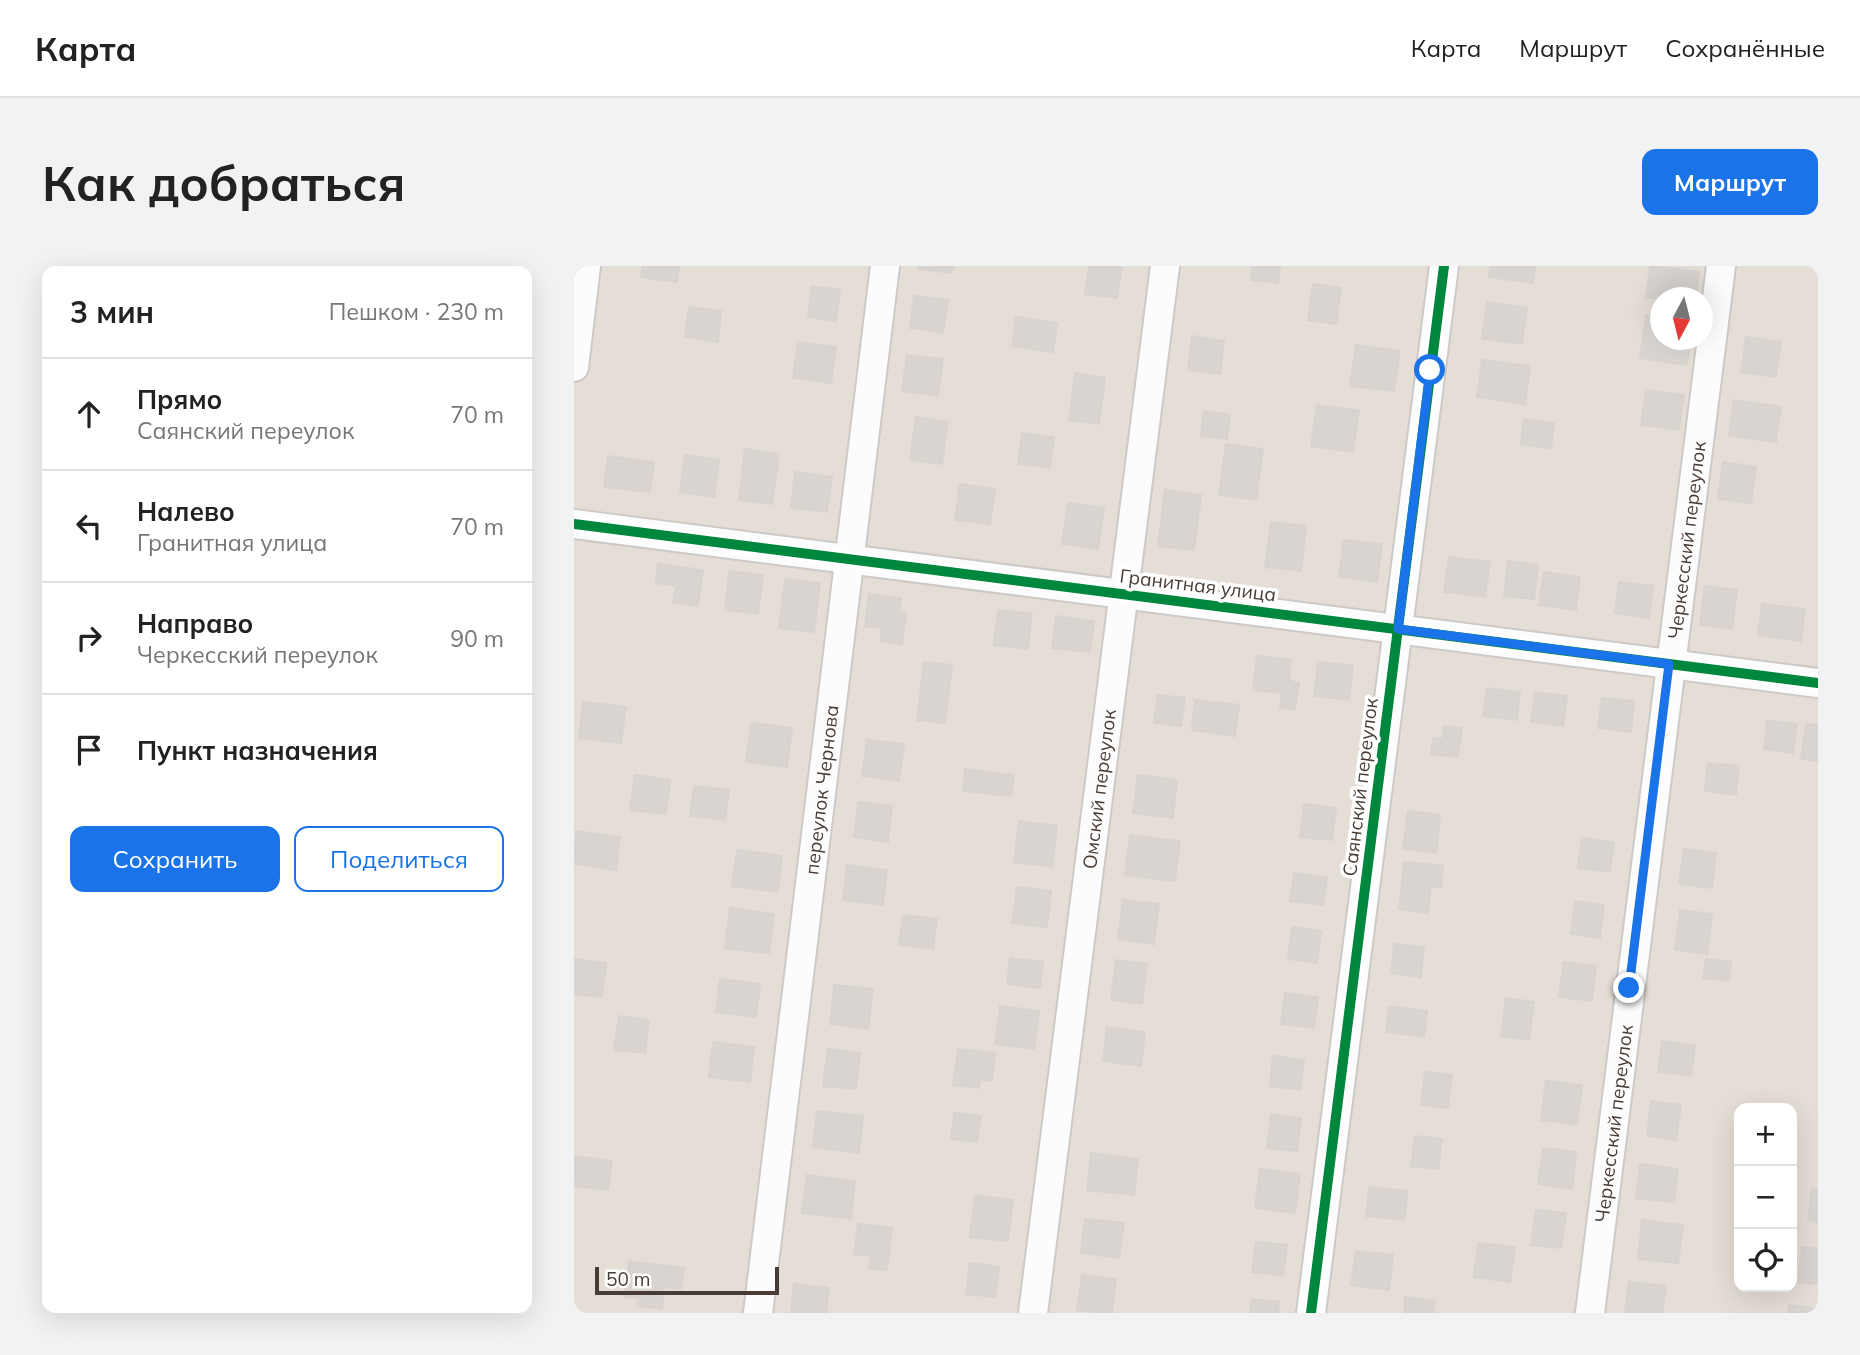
<!DOCTYPE html>
<html lang="ru">
<meta charset="utf-8">
<style>
body{margin:0;font-family:Mulish,sans-serif;background:#f2f2f2;color:#222}
.controls{position:absolute;right:21px;bottom:21px;display:grid;overflow:hidden;border-radius:14px;box-shadow:0 7px 28px #0002}
.controls button{width:63px;height:63px;display:grid;place-items:center;padding:0;border:0;border-bottom:2px solid #e0e0e0;background:#fff;color:#222;font:35px sans-serif}
.compass{position:absolute;left:1076px;top:21px;width:63px;height:63px;border-radius:50%;background:#fff;box-shadow:0 7px 28px #0002;rotate:187deg}
.scale{position:absolute;left:21px;bottom:18px;width:184px;box-sizing:border-box;padding-left:7px;border:4px solid #483c35;border-top:0;font-size:19px;line-height:24px;white-space:nowrap;color:#483c35;-webkit-text-stroke:5px #fff;paint-order:stroke}
.stop{position:absolute;width:21px;height:21px;margin:-16px;border:5px solid #1a73e8;border-radius:50%;background:#fff}
.stop.end{background:#1a73e8;border-color:#fff;box-shadow:0 2px 7px #0008}
.list{margin:0;padding:0;list-style:none}
h2{display:flex;justify-content:space-between;align-items:center;height:91px;margin:0;padding:0 28px;font-size:30px}
h2 small{font-size:23px;font-weight:400;color:#767676}
.list li{display:grid;grid-template-columns:46px 1fr auto;gap:21px;align-items:center;box-sizing:border-box;height:112px;padding:0 28px;border-top:2px solid #e0e0e0}
.list b{display:block;font-size:26px;white-space:nowrap}
.list p{margin:0;font-size:23px;white-space:nowrap;color:#767676}
.list em{font-size:23px;font-style:normal;color:#767676}
.actions{display:flex;gap:14px;padding:21px 28px}
.actions a{flex:1;padding:16px 0;border:2px solid #1a73e8;border-radius:14px;text-align:center;font-size:24px;color:#1a73e8}
.actions .main{background:#1a73e8;color:#fff}
.icon{flex:none;width:38px;height:38px;fill:none;stroke:currentColor;stroke-width:2;stroke-linecap:round;stroke-linejoin:round}
.map{position:relative;flex:none;width:1244px;height:1047px;overflow:hidden;border-radius:14px}
header{display:flex;align-items:center;gap:42px;box-sizing:border-box;height:98px;padding:0 35px;background:#fff;border-bottom:2px solid #e0e0e0}
header strong{font-size:33px}
nav{display:flex;gap:38px;margin-inline-start:auto;font-size:24px}
.intro{display:flex;align-items:center;justify-content:space-between;box-sizing:border-box;height:168px;padding:0 42px}
h1{margin:0;font-size:49px}
.button{padding:18px 32px;border-radius:14px;background:#1a73e8;color:#fff;font-size:24px;font-weight:700}
main{display:flex;gap:42px;padding:0 42px}
aside{flex:1;background:#fff;border-radius:14px;box-shadow:0 7px 28px #0002}
.map>svg:first-child{display:block}
.residential{fill:#e5ded6;fill-rule:evenodd}
.building{fill:#d9d4d0;stroke:#d9d3cf;stroke-width:2}
.lines{fill:none;stroke-linecap:round;stroke-linejoin:round}
.minor-casing{stroke:#cdc9c6;stroke-width:32}
.minor{stroke:#fdfcfc;stroke-width:28}
.cycleway-casing{stroke:#fff;stroke-width:15}
.cycleway{stroke:#00873e;stroke-width:10}
.route{stroke:#1a73e8;stroke-width:9}
.labels{text-anchor:middle;dominant-baseline:central;stroke-width:7;stroke-linejoin:round;paint-order:stroke}
.street-label{font-size:19px;fill:#483c35;stroke:#fff}
</style>
<header>
<strong>Карта</strong>
<nav><a>Карта</a><a>Маршрут</a><a>Сохранённые</a></nav>
</header>
<div class="intro"><h1>Как добраться</h1><a class="button">Маршрут</a></div>
<main>
<aside>
<h2>3 мин<small>Пешком · 230 m</small></h2>
<ul class="list">
<li><svg class="icon" aria-label="ahead" viewBox="0 0 24 24"><path d="M12 20V5M6 11l6-6 6 6"/></svg><div><b>Прямо</b><p>Саянский переулок</p></div><em>70 m</em></li>
<li><svg class="icon" aria-label="left" viewBox="0 0 24 24"><path d="M17 20v-9H6M10 6l-5 5 5 5"/></svg><div><b>Налево</b><p>Гранитная улица</p></div><em>70 m</em></li>
<li><svg class="icon" aria-label="right" viewBox="0 0 24 24"><path d="M7 20v-9h11M14 6l5 5-5 5"/></svg><div><b>Направо</b><p>Черкесский переулок</p></div><em>90 m</em></li>
<li><svg class="icon" aria-label="arrive" viewBox="0 0 24 24"><path d="M6 21V4h12l-3 4 3 4H6"/></svg><div><b>Пункт назначения</b></div></li>
</ul>
<div class="actions"><a class="main">Сохранить</a><a>Поделиться</a></div>
</aside>
<div class="map">
<svg width="1244" height="1047" viewBox="0 0 1244 1047">
<rect width="100%" height="100%" fill="#f0edea"/>
<!-- residential -->
<path class="residential" d="M0,0h1244v1047h-1244zM1086,32h42v42h-42zM1165,842h53v179h-53z"/>
<!-- building -->
<path class="building" d="M69,0h36l-2,16 -36,-5z
M345,0h34l-1,7 -34,-4z
M515,0h33l-5,32 -32,-4z
M679,0h27l-2,17 -27,-3z
M916,0h45l-2,17 -44,-6z
M1076,0l49,6 -3,26h-50z
M739,18l28,4 -5,36 -28,-4z
M238,20l28,4 -4,31 -28,-4z
M340,30l34,4 -5,33 -33,-5z
M913,36l40,6 -5,36 -40,-5z
M115,41l32,4 -3,31 -33,-5z
M1072,49l14,2v23h31l-4,25 -47,-7z
M442,51l41,6 -4,29 -41,-6z
M618,70l32,5 -4,33 -32,-4z
M1172,71l35,5 -5,35 -35,-5z
M224,76l38,5 -5,36 -38,-5z
M782,79l44,6 -6,40 -44,-5z
M333,89l36,4 -5,37 -36,-5z
M908,94l48,6 -5,38 -48,-7z
M501,107l30,5 -6,46 -30,-4z
M1072,124l38,5 -5,35 -38,-5z
M1160,134l47,7 -5,35 -47,-6z
M743,139l42,5 -6,42 -42,-6z
M630,145l26,4 -3,24 -26,-3z
M342,151l32,5 -6,42 -32,-4z
M950,153l30,4 -3,25 -30,-4z
M448,167l32,4 -4,31 -32,-4z
M652,178l37,5 -7,51 -37,-5z
M171,183l34,5 -7,50 -33,-4z
M111,189l34,5 -5,37 -34,-5z
M34,190l46,6 -4,30 -46,-5z
M1149,196l33,5 -5,36 -33,-4z
M221,206l37,5 -5,35 -36,-4z
M386,218l35,5 -5,35 -35,-4z
M591,224l36,5 -7,55 -36,-4z
M494,237l36,5 -6,41 -36,-5z
M697,256l35,4 -5,45 -36,-4z
M770,274l38,4 -5,38 -38,-5z
M875,291l41,5 -5,35 -41,-5z
M934,295l30,4 -4,34 -30,-3z
M84,298l45,6 -5,36 -25,-3 3,-17 -20,-3z
M155,305l34,4 -5,39 -33,-4z
M970,306l36,5 -4,33 -37,-5z
M211,313l35,4 -6,49 -35,-4z
M1045,316l34,4 -4,32 -34,-5z
M1131,320l32,4 -5,39 -32,-4z
M295,328l32,4 -2,14 7,1 -4,31 -22,-3 2,-13 -17,-2z
M1188,338l43,5 -4,32 -43,-6z
M424,344l34,4 -4,35 -34,-4z
M482,350l38,5 -4,31 -38,-4z
M683,390l34,4 -2,21 10,2 -4,27 -15,-2 2,-15 -29,-3z
M350,396l28,3 -7,58 -28,-3z
M744,396l35,4 -4,34 -35,-4z
M913,422l33,4 -3,28 -34,-4z
M961,426l32,4 -4,30 -32,-4z
M584,429l27,3 -4,28 -27,-3z
M1028,432l32,3 -3,31 -33,-4z
M621,434l44,5 -4,31 -43,-6z
M9,436l43,5 -5,36 -42,-5z
M1193,455l30,3 -4,29 -29,-4z
M177,457l41,5 -5,39 -41,-5z
M1232,458l12,1v36l-17,-2z
M870,460l18,2 -4,29 -27,-3 2,-16 10,1z
M293,474l37,4 -5,37 -37,-5z
M1134,497l31,3 -3,29 -31,-4z
M391,503l49,6 -3,21 -48,-5z
M61,509l35,5 -4,34 -36,-4z
M564,509l39,5 -4,38 -40,-5z
M120,520l35,4 -4,30 -35,-4z
M284,536l34,4 -4,36 -34,-5z
M730,538l32,4 -4,32 -32,-3z
M834,545l32,4 -4,38 -33,-4z
M445,555l38,5 -5,41 -38,-5z
M2,565l44,6 -4,33 -42,-6z
M556,569l50,6 -5,40 -50,-6z
M1008,572l32,4 -4,30 -32,-4z
M1110,583l32,4 -4,35 -33,-4z
M163,584l45,6 -4,36 -46,-6z
M830,596l39,4 -2,21 -10,-1 -3,27 -29,-4z
M273,599l40,5 -4,35 -40,-5z
M720,607l33,4 -4,28 -33,-4z
M443,621l34,4 -4,36 -35,-4z
M549,634l36,4 -5,40 -36,-5z
M1001,635l29,4 -4,33 -29,-4z
M156,642l44,6 -5,39 -44,-5z
M1106,644l32,4 -5,40 -32,-4z
M329,649l34,4 -4,30 -34,-4z
M718,661l29,4 -4,32 -29,-4z
M820,678l30,3 -3,30 -30,-4z
M436,692l33,4 -3,26 -33,-4z
M0,693l32,4 -4,34 -28,-3z
M1132,693l25,3 -2,19 -26,-3z
M542,694l31,4 -5,40 -31,-4z
M990,696l32,4 -4,35 -33,-4z
M146,713l40,5 -4,33 -40,-5z
M260,719l39,4 -5,40 -38,-5z
M711,727l33,4 -4,31 -33,-4z
M932,732l28,4 -5,38 -28,-4z
M426,740l39,5 -5,38 -39,-5z
M815,740l38,5 -3,26 -38,-5z
M45,750l30,4 -4,33 -31,-3z
M533,761l38,5 -4,34 -38,-5z
M1088,775l33,4 -4,31 -33,-4z
M139,776l41,5 -4,35 -41,-5z
M254,783l32,4 -4,36 -33,-3z
M384,783l37,4 -3,28 -12,-1 -1,8 -26,-3z
M699,790l31,4 -4,30 -30,-4z
M851,806l27,3 -4,33 -27,-3z
M972,815l36,4 -5,40 -36,-5z
M1077,835l30,4 -5,35 -29,-4z
M243,845l46,5 -4,37 -46,-6z
M380,847l27,3 -4,26 -26,-3z
M697,848l30,4 -4,33 -30,-3z
M841,870l27,3 -4,30 -27,-3z
M969,882l33,4 -4,37 -34,-5z
M517,887l47,6 -4,36 -47,-5z
M1,890l37,5 -4,29 -34,-4z
M1066,898l38,5 -4,33 -38,-4z
M686,903l40,5 -5,39 -40,-5z
M233,909l48,6 -4,38 -49,-6z
M795,921l39,4 -4,29 -38,-4z
M1238,922l6,1v33l-10,-2z
M401,929l38,5 -5,41 -38,-4z
M962,944l30,3 -5,35 -30,-3z
M511,953l39,4 -5,35 -38,-5z
M1068,954l41,5 -5,38 -40,-4z
M284,958l34,4 -5,42 -18,-2 2,-12 -17,-2z
M682,976l31,3 -4,31 -31,-4z
M904,977l37,4 -5,35 -36,-5z
M1228,981l16,2v35l-20,-2z
M782,985l37,4 -4,35 -38,-5z
M55,995l55,7 -3,21 -17,-2 -2,22 -25,-3 1,-8 -14,-1z
M396,997l29,4 -4,30 -29,-3z
M508,1009l34,4 -4,34 -35,-3z
M1055,1016l37,4 -4,27h-37z
M220,1018l35,4 -3,25h-35z
M831,1031l30,4 -2,12h-29z
M678,1033l27,3 -1,11h-28z
M1215,1039l24,3 -1,5h-24z"/>
<g class="lines">
<defs>
<g id="minor">
<path d="M0,101l12,-101"/>
<path d="M0,258l1244,159"/>
<path id="s1" d="M184,1047l127,-1047"/>
<path id="s2" d="M459,1047l132,-1047"/>
<path d="M737,1047l133,-1047"/>
<path id="s3" d="M1016,1047l131,-1047"/>
</g>
</defs>
<!-- minor casing -->
<use href="#minor" class="minor-casing"/>
<!-- minor -->
<use href="#minor" class="minor"/>
<defs>
<path id="cycleway" d="M0,258l1244,159
M737,1047l133,-1047"/>
</defs>
<!-- cycleway casing -->
<use href="#cycleway" class="cycleway-casing"/>
<!-- cycleway -->
<use href="#cycleway" class="cycleway"/>
</g>
<g class="lines">
<!-- route -->
<path class="route" d="M856,104l-32,259 271,35 -40,324"/>
</g>
<g class="labels">
<!-- street labels -->
<g class="street-label">
<text stroke="none"><textPath href="#s3" startOffset="779">Черкесский переулок</textPath></text>
<text transform="translate(624 319) rotate(7)">Гранитная улица</text>
<text transform="translate(786 521) rotate(-83)">Саянский переулок</text>
<text stroke="none"><textPath href="#s1" startOffset="527">переулок Чернова</textPath></text>
<text stroke="none"><textPath href="#s2" startOffset="528">Омский переулок</textPath></text>
<text stroke="none"><textPath href="#s3" startOffset="191">Черкесский переулок</textPath></text>
</g>
</g>
</svg>
<div class="controls">
<button>+</button>
<button>−</button>
<button><svg class="icon" aria-label="locate" viewBox="0 0 24 24"><circle cx="12" cy="12" r="6"/><path d="M12 2v4M12 18v4M2 12h4M18 12h4"/></svg></button>
</div>
<svg class="compass" viewBox="-18 -18 36 36"><path d="M0-13l5 13h-10z" fill="#e53935"/><path d="M0 13l5-13h-10z" fill="#767676"/></svg>
<div class="scale">50 m</div>
<div class="stop" style="left:856px;top:104px"></div>
<div class="stop end" style="left:1055px;top:722px"></div>
</div>
</main>
